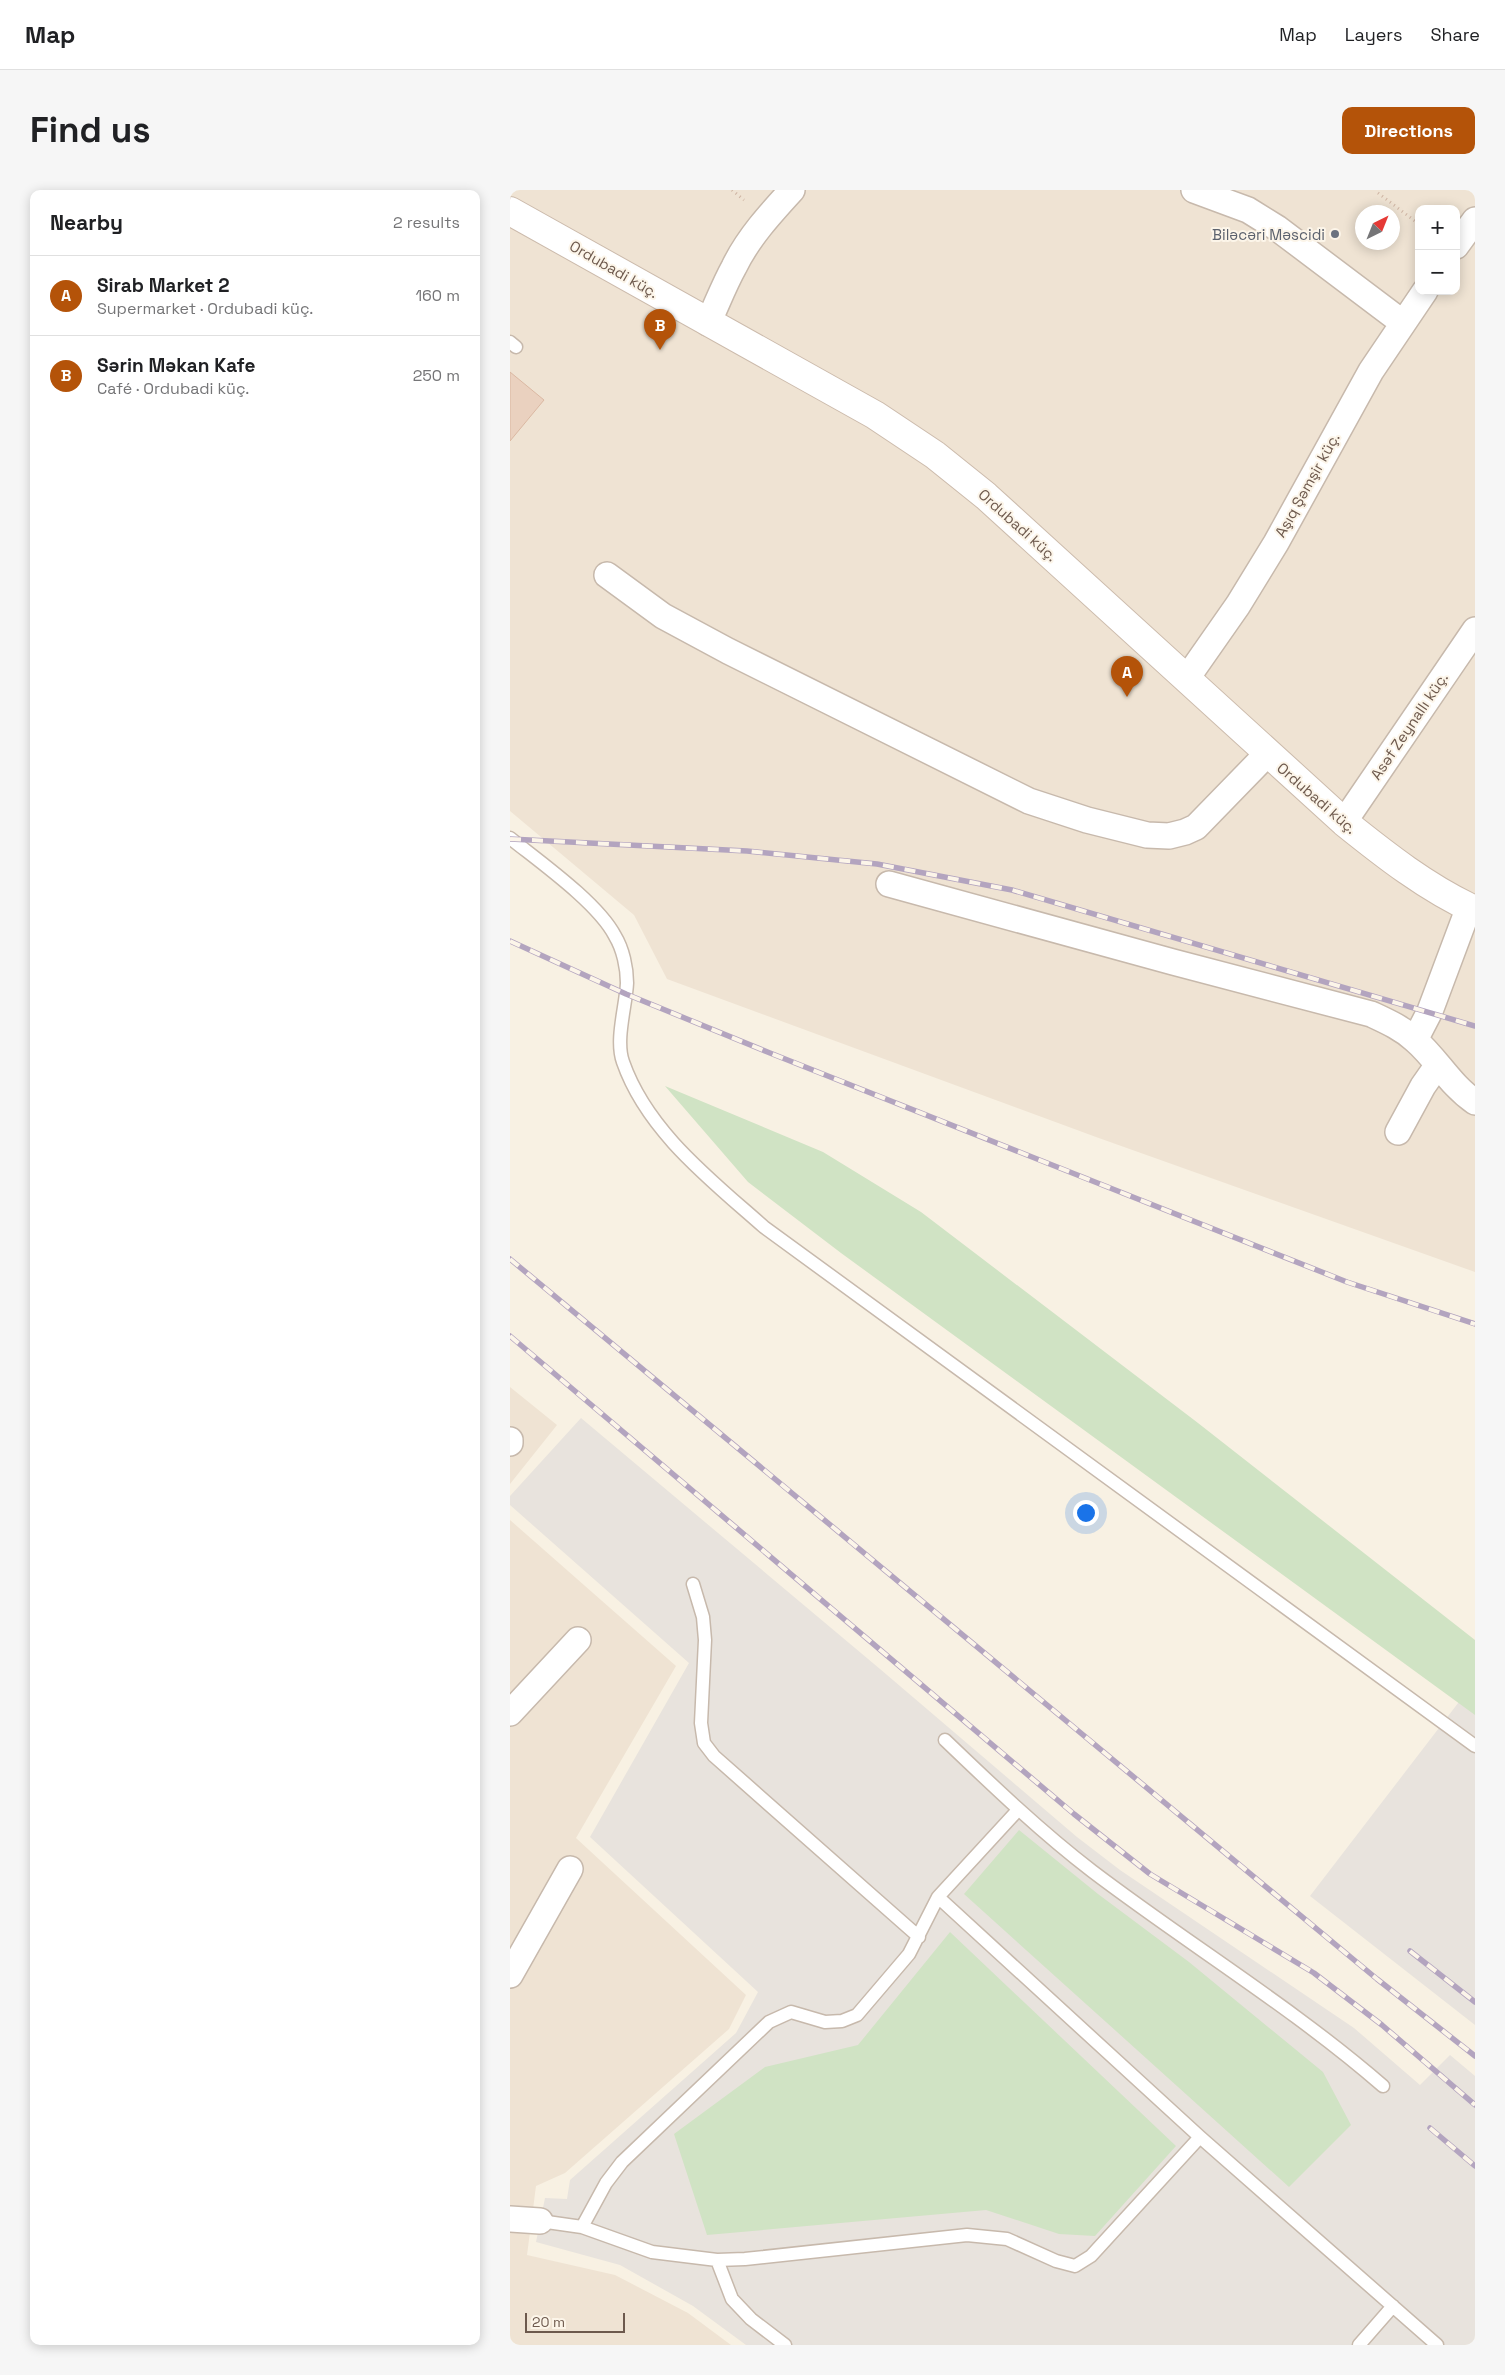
<!DOCTYPE html>
<meta charset="utf-8">
<style>
body{margin:0;font-family:"Space Grotesk",sans-serif;background:#f6f6f6;color:#202124}
.controls{position:absolute;right:15px;top:15px;display:grid;overflow:hidden;border-radius:10px;box-shadow:0 2px 12px #0003}
.controls button{width:45px;height:45px;display:grid;place-items:center;padding:0;border:0;border-bottom:1px solid #e0e0e0;background:#fff;color:#202124;font:25px sans-serif}
.compass{position:absolute;left:845px;top:15px;width:45px;height:45px;border-radius:50%;background:#fff;box-shadow:0 2px 12px #0003;rotate:43deg}
.scale{position:absolute;left:15px;bottom:12px;width:100px;box-sizing:border-box;padding-left:5px;border:2px solid #6d594d;border-top:0;font-size:14px;line-height:18px;white-space:nowrap;color:#6d594d;-webkit-text-stroke:4px #fcf5e9;paint-order:stroke}
.you{position:absolute;left:575px;top:1322px;width:18px;height:18px;margin:-12px;border:4px solid #fff;border-radius:50%;background:#1a73e8;box-shadow:0 0 0 8px #1a73e833}
.badge{display:grid;place-items:center;width:32px;height:32px;border-radius:50%;background:#b45309;color:#fff;font-size:16px;font-weight:700}
.pin{position:absolute;translate:-50% -41px;filter:drop-shadow(0 1px 2px #0008)}
.pin::after{content:'';position:absolute;top:26px;width:18px;height:15px;background:inherit;clip-path:polygon(0 0,100% 0,50% 100%)}
.list{margin:0;padding:0;list-style:none}
h2{display:flex;justify-content:space-between;align-items:center;height:65px;margin:0;padding:0 20px;font-size:21px}
h2 small{font-size:16px;font-weight:400;color:#757577}
.list li{display:grid;grid-template-columns:32px 1fr auto;gap:15px;align-items:center;box-sizing:border-box;height:80px;padding:0 20px;border-top:1px solid #e0e0e0}
.list b{display:block;font-size:19px;white-space:nowrap}
.list p{margin:0;font-size:16px;white-space:nowrap;color:#757577}
.list em{font-size:16px;font-style:normal;color:#757577}
.map{position:relative;flex:none;width:965px;height:2155px;overflow:hidden;border-radius:10px}
header{display:flex;align-items:center;gap:30px;box-sizing:border-box;height:70px;padding:0 25px;background:#fff;border-bottom:1px solid #e0e0e0}
header strong{font-size:24px}
nav{display:flex;gap:28px;margin-inline-start:auto;font-size:18px}
.intro{display:flex;align-items:center;justify-content:space-between;box-sizing:border-box;height:120px;padding:0 30px}
h1{margin:0;font-size:35px}
.button{padding:12px 22px;border-radius:10px;background:#b45309;color:#fff;font-size:18px;font-weight:700}
main{display:flex;gap:30px;padding:0 30px}
aside{flex:1;background:#fff;border-radius:10px;box-shadow:0 2px 12px #0003}
.map>svg:first-child{display:block}
.residential{fill:#efe3d3;fill-rule:evenodd}
.industrial{fill:#e8e3dd}
.green{fill:#d0e3c4}
.building{fill:#ead1bf;stroke:#dab8a2}
.lines{fill:none;stroke-linecap:round;stroke-linejoin:round}
.lane-casing{stroke:#c7b9ac;stroke-width:15}
.street-casing{stroke:#c7b9ac;stroke-width:28}
.secondary-casing{stroke:#ccbbac;stroke-width:30}
.path{stroke:#ceb4a3;stroke-width:3;stroke-dasharray:1 4;stroke-linecap:butt}
.lane{stroke:#fff;stroke-width:12}
.street{stroke:#fff;stroke-width:25}
.secondary{stroke:#fff;stroke-width:28}
.rail-casing{stroke:#b3a4bf;stroke-width:5.5}
.rail{stroke:#fcf5e9;stroke-width:4;stroke-dasharray:11;stroke-linecap:butt}
.worship-dot{fill:#6b7280;stroke:#fcf5e9;stroke-width:2}
.labels{text-anchor:middle;dominant-baseline:central;stroke-width:4;stroke-linejoin:round;paint-order:stroke}
.worship-label{font-size:15px;fill:#5b616d;stroke:#fcf5e9;text-anchor:end}
.street-label{font-size:15px;fill:#6d594d;stroke:#fcf5e9}
</style>
<header>
<strong>Map</strong>
<nav><a>Map</a><a>Layers</a><a>Share</a></nav>
</header>
<div class="intro"><h1>Find us</h1><a class="button">Directions</a></div>
<main>
<aside>
<h2>Nearby<small>2 results</small></h2>
<ul class="list">
<li><span class="badge">A</span><div><b>Sirab Market 2</b><p>Supermarket · Ordubadi küç.</p></div><em>160 m</em></li>
<li><span class="badge">B</span><div><b>Sərin Məkan Kafe</b><p>Café · Ordubadi küç.</p></div><em>250 m</em></li>
</ul>
</aside>
<div class="map">
<svg width="965" height="2155" viewBox="0 0 965 2155">
<rect width="100%" height="100%" fill="#f8f1e3"/>
<!-- residential -->
<path class="residential" d="M0,0h965v1082l-379,-135 -429,-158 -33,-64 -124,-104zM909,19h37v82h-37zM852,22h30v30h-30z
M0,1197l47,38 -47,59z
M0,1330l166,146 -100,172 170,157 -17,34 -164,144 -29,13 -9,69 88,20 73,38 43,32h-221z"/>
<!-- industrial -->
<path class="industrial" d="M71,1228l299,251 197,168 43,33 234,158 66,57 30,-30 25,21v269h-729l-53,-39 -73,-41 -84,-23 9,-44 22,1 3,-19 166,-147 22,-41 -168,-155 99,-174 -179,-158v-9z
M965,1491v344l-165,-129z"/>
<!-- green -->
<path class="green" d="M155,896l158,66 98,60 277,211 277,217v75l-634,-462 -93,-71z
M509,1640l79,64 91,68 134,110 28,53 -62,62 -325,-293z
M440,1742l226,214 -81,90 -36,-2 -73,-24 -279,25 -33,-101 91,-67 93,-22z"/>
<!-- building -->
<path class="building" d="M0,182l34,28 -34,41z"/>
<g class="lines">
<defs>
<path id="lane" d="M0,152l6,5
M0,648c30,24 88,65 105,98 8,13 12,32 12,47 -1,23 -12,57 -4,79 24,69 88,118 141,165l711,519
M183,1394l10,33 2,23 -4,83 3,20 10,13 205,181
M435,1550c48,46 95,91 147,131 96,73 200,136 291,215
M428,1707l262,240 237,208
M30,2031l42,6 70,25 65,8 28,-1 222,-24 40,4 49,22 19,5 16,-10 109,-119
M72,2037l24,-44 16,-21 147,-140 22,-10 34,10 17,-1 15,-6 52,-61 29,-57 80,-87
M207,2070l15,39 19,20 34,26
M849,2155l34,-39"/>
<path id="street" d="M684,0l54,20 29,18 126,95
M946,56l19,-26
M198,133c9,-19 16,-38 26,-56 14,-29 36,-53 58,-77
M97,385l56,41 65,35 301,150 58,19 60,15 22,1 16,-4 11,-5 71,-73
M677,488l51,-73 38,-62 95,-172 54,-80
M834,632l131,-192
M379,694l284,78 198,52c15,7 31,14 44,26 22,19 35,45 60,62
M905,850l15,-29 39,-104
M888,942l25,-46 14,-20
M0,1250v3
M0,1523l68,-73
M0,1785l60,-106
M0,2029l30,2"/>
<path id="secondary" d="M0,21l365,204 60,40 51,41 358,326c41,33 83,66 131,88"/>
</defs>
<!-- lane casing -->
<use href="#lane" class="lane-casing"/>
<!-- street casing -->
<use href="#street" class="street-casing"/>
<!-- secondary casing -->
<use href="#secondary" class="secondary-casing"/>
<!-- path -->
<path class="path" d="M222,0l12,10
M868,3l41,31"/>
<!-- lane -->
<use href="#lane" class="lane"/>
<!-- street -->
<use href="#street" class="street"/>
<!-- secondary -->
<use href="#secondary" class="secondary"/>
<defs>
<path id="rail" d="M0,649l237,12 130,13 135,26 463,136
M0,751l116,53 144,59 577,229 128,42
M0,1069l867,720 98,77
M0,1146l564,478 76,60 164,99 68,52 93,80
M900,1761l65,51
M920,1938l45,38"/>
</defs>
<!-- rail casing -->
<use href="#rail" class="rail-casing"/>
<!-- rail -->
<use href="#rail" class="rail"/>
</g>
<!-- markers -->
<circle class="worship-dot" cx="825" cy="44" r="5"/>
<g class="labels">
<!-- worship labels -->
<g class="worship-label">
<text x="815" y="44">Biləcəri Məscidi</text>
</g>
<!-- street labels -->
<g class="street-label">
<text transform="translate(104 79) rotate(30)">Ordubadi küç.</text>
<text transform="translate(797 295) rotate(-61)">Aşıq Şəmşir küç.</text>
<text transform="translate(508 335) rotate(42)">Ordubadi küç.</text>
<text transform="translate(899 536) rotate(-56)">Asəf Zeynallı küç.</text>
<text transform="translate(807 608) rotate(41)">Ordubadi küç.</text>
</g>
</g>
</svg>
<div class="controls">
<button>+</button>
<button>−</button>
</div>
<svg class="compass" viewBox="-18 -18 36 36"><path d="M0-13l5 13h-10z" fill="#e53935"/><path d="M0 13l5-13h-10z" fill="#757577"/></svg>
<div class="scale">20 m</div>
<div class="you"></div>
<div class="pin badge" style="left:617px;top:507px">A</div>
<div class="pin badge" style="left:150px;top:160px">B</div>
</div>
</main>
